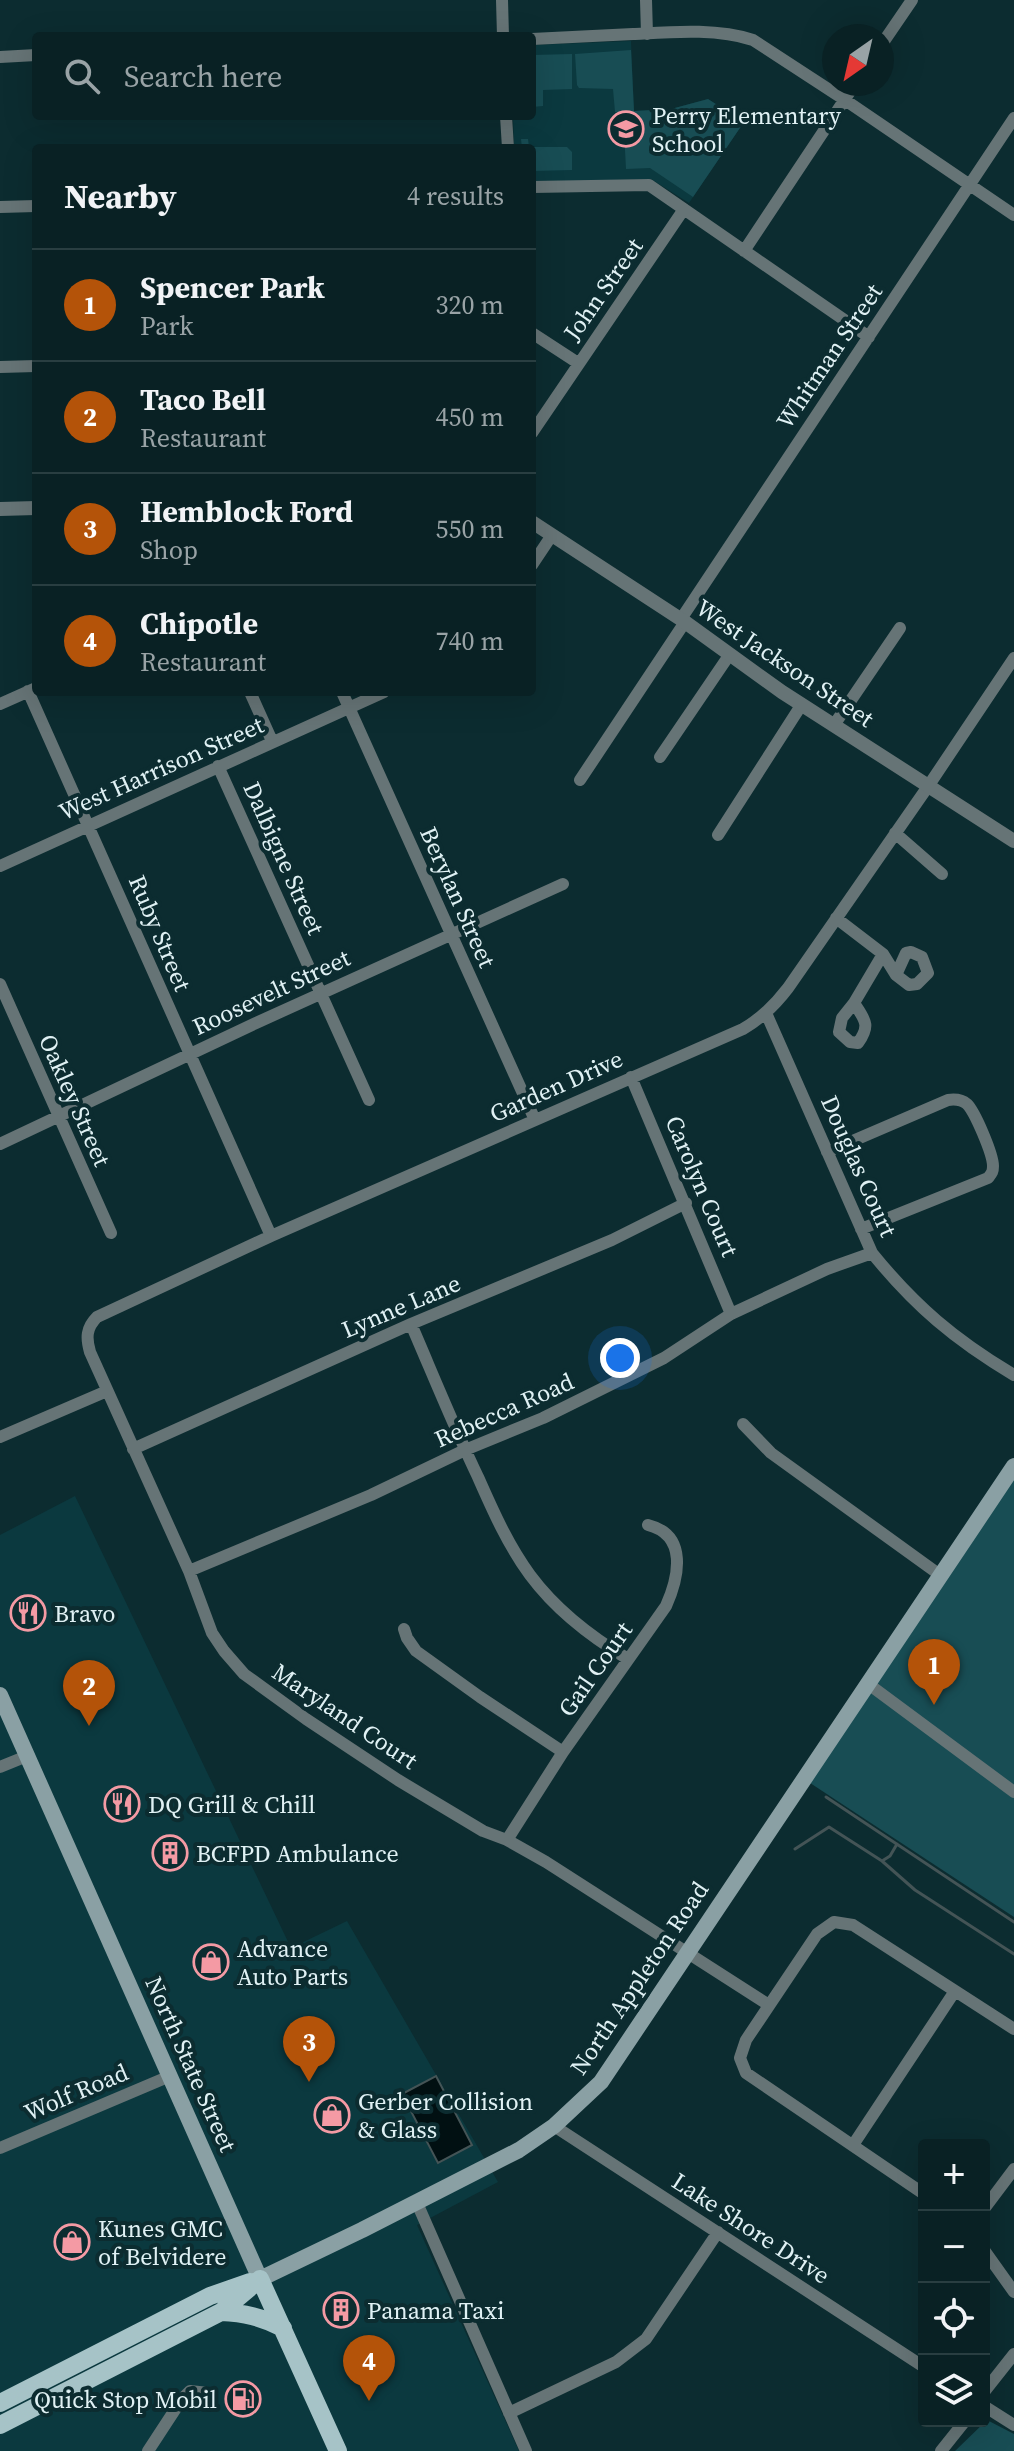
<!DOCTYPE html>
<meta charset="utf-8">
<style>
body{margin:0;font-family:"Source Serif 4",serif;background:#12292c;color:#f1f3f6}
.controls{position:absolute;right:24px;bottom:24px;display:grid;overflow:hidden;border-radius:8px;box-shadow:0 8px 32px #0002}
.controls button{width:72px;height:72px;display:grid;place-items:center;padding:0;border:0;border-bottom:2px solid #293e41;background:#092124;color:#f1f3f6;font:40px sans-serif}
.compass{position:absolute;left:822px;top:24px;width:72px;height:72px;border-radius:50%;background:#092124;box-shadow:0 8px 32px #0002;rotate:214deg}
.you{position:absolute;left:620px;top:1358px;width:28px;height:28px;margin:-20px;border:6px solid #fff;border-radius:50%;background:#1a73e8;box-shadow:0 0 0 12px #1a73e833}
.badge{display:grid;place-items:center;width:52px;height:52px;border-radius:50%;background:#b45309;color:#fff;font-size:26px;font-weight:700}
.pin{position:absolute;translate:-50% -66px;filter:drop-shadow(0 2px 4px #0008)}
.pin::after{content:'';position:absolute;top:42px;width:28px;height:24px;background:inherit;clip-path:polygon(0 0,100% 0,50% 100%)}
.list{margin:0;padding:0;list-style:none}
h2{display:flex;justify-content:space-between;align-items:center;height:104px;margin:0;padding:0 32px;font-size:34px}
h2 small{font-size:26px;font-weight:400;color:#99a3a6}
.list li{display:grid;grid-template-columns:52px 1fr auto;gap:24px;align-items:center;box-sizing:border-box;height:112px;padding:0 32px;border-top:2px solid #293e41}
.list b{display:block;font-size:30px;white-space:nowrap}
.list p{margin:0;font-size:26px;white-space:nowrap;color:#99a3a6}
.list em{font-size:26px;font-style:normal;color:#99a3a6}
.icon{flex:none;width:44px;height:44px;fill:none;stroke:currentColor;stroke-width:2;stroke-linecap:round;stroke-linejoin:round}
.map{position:relative;flex:none;width:1014px;height:2451px;overflow:hidden}
.search{position:absolute;background:#092124;box-shadow:0 8px 32px #0002;left:32px;top:32px;width:504px;height:88px;display:flex;align-items:center;gap:20px;box-sizing:border-box;padding:0 28px;border-radius:8px;color:#99a3a6;font-size:30px}
.panel{position:absolute;background:#092124;box-shadow:0 8px 32px #0002;left:32px;top:144px;width:504px;height:552px;border-radius:8px}
.map>svg:first-child{display:block}
.built{fill:#0b393f}
.green{fill:#184d54}
.water{fill:#011012;stroke:#445456;stroke-width:2}
.lines{fill:none;stroke-linecap:round;stroke-linejoin:round}
.stream{stroke:#445456;stroke-width:3}
.minor{stroke:#667476;stroke-width:12}
.tertiary{stroke:#667476;stroke-width:14}
.secondary{stroke:#8aa0a4;stroke-width:16}
.primary{stroke:#a6c3c7;stroke-width:18}
.labels{text-anchor:middle;dominant-baseline:central;stroke-width:8;stroke-linejoin:round;paint-order:stroke}
.poi-label{font-size:24px;fill:#e0f1f4;stroke:#0c2c30;text-anchor:start}
.street-label{font-size:24px;fill:#e0f1f4;stroke:#0c2c30}
</style>
<div class="map">
<svg width="1014" height="2451" viewBox="0 0 1014 2451">
<rect width="100%" height="100%" fill="#0c2c30"/>
<!-- built -->
<path class="built" d="M631,41l3,70 37,-2 37,-10 36,23 -55,81 -38,-24 -119,3v-34h-18l-1,-32h19v-71z
M75,1496l216,452 56,-27 151,261 -81,43 102,226h-519v-916z"/>
<!-- green -->
<path class="green" d="M631,50l3,61 37,-2 37,-10 36,23 -51,75 -43,-29 -24,1 -3,-57h-8l-2,-23 -34,-1 -2,-3 -2,-31z
M572,54v35l-29,1v16l-11,1v-52z
M521,139h7l1,8h38l5,5v18l-40,1v-23h-10z
M1014,1465v452l-210,-138z
M987,2420l27,14v17h-59z"/>
<!-- water -->
<path class="water" d="M436,2076l36,69 -34,18 -36,-69z"/>
<g class="lines">
<!-- stream -->
<path class="stream" d="M826,1797l188,125
M795,1849l34,-22 53,34 33,29 99,64
M882,1861l8,-5 7,-12"/>
<!-- minor -->
<path class="minor" d="M502,0l1,36
M646,0l1,34
M532,39c34,-2 67,-3 101,-5 38,-2 83,-6 120,6l92,60 169,115
M882,44l30,-44
M0,57l36,-2
M506,116l2,32
M532,187l117,-2 220,152
M0,207l36,-1
M744,251l111,-167
M532,333l46,30
M0,367l36,-1
M532,433l152,-224
M532,565l20,-30
M681,619l333,-501
M28,691l243,545
M250,692l22,49
M342,692l193,428
M0,704l36,-16
M834,725l66,-97
M660,757l70,-103
M218,766l151,334
M580,780l105,-158
M895,833l47,41
M718,835l84,-131
M0,866l384,-174
M836,918l47,36 13,21
M911,952l11,5 6,16 -11,11 -8,1 -13,-10 10,-22z
M0,984l111,249
M854,1003c11,17 17,22 4,40l-8,-1 -11,-10 3,-14z
M854,1003l29,-49
M766,1013l106,240c43,53 83,87 142,122
M631,1077l100,237
M0,1144l256,-121 307,-139
M827,1152l121,-52c7,-1 13,-1 19,4 8,8 26,50 26,62 0,6 -1,7 -5,12l-127,51
M411,1324c22,51 43,103 67,153 15,34 30,68 52,98 26,35 61,62 98,84
M743,1424l28,29 169,122
M0,1437l107,-46
M133,1449l278,-125 201,-84 74,-37
M189,1571l182,-76 94,-45 78,-32 121,-60 67,-44 96,-45 45,-16
M404,1629l3,9 9,13 64,46 83,55
M867,1683l147,109
M0,1767l27,-11
M507,1840l56,-88 103,-146c13,-29 22,-71 -18,-81
M769,2005l-223,-143 -39,-22 -24,-9 -85,-51 -92,-61 -62,-45 -20,-23 -12,-18 -23,-62 -99,-219c-4,-14 -4,-24 7,-35l174,-81 472,-207c19,-11 32,-24 45,-41l141,-203 85,-127
M554,2126l370,241
M853,2145l102,-154
M0,2148l170,-72
M924,2194l-178,-121 -6,-15 6,-18 71,-106 17,-12 19,3 161,104
M417,2203l109,248
M984,2209l30,-40
M984,2250l30,42
M984,2392l30,-38
M984,2406l30,19
M509,2413l107,-51 30,-23 72,-107
M148,2451l34,-52 8,-8 18,2
M941,2451l24,-30"/>
<!-- tertiary -->
<path class="tertiary" d="M0,509l36,-1
M532,522l153,100 97,70 232,149"/>
<!-- secondary -->
<path class="secondary" d="M0,1695l260,584 102,-49 157,-80 35,-24 47,-44 413,-616"/>
<!-- primary -->
<path class="primary" d="M260,2279l78,172
M221,2312c23,1 41,5 62,16
M0,2403l210,-107 40,-14
M0,2425l221,-113 39,-33"/>
</g>
<!-- icons -->
<defs>
<symbol id="school-ring" viewBox="-11 -11 22 22"><circle r="9.5" fill="#0c2c30" stroke="#f49aa4" stroke-width="1.5"/><path d="M0-5L7-2L0 1L-7-2ZM-4 1L0 2.5L4 1V4Q0 6-4 4Z" fill="#f49aa4"/></symbol>
<symbol id="restaurant-ring" viewBox="-11 -11 22 22"><circle r="9.5" fill="#0c2c30" stroke="#f49aa4" stroke-width="1.5"/><path d="M-5-6h1v4h1v-4h1v4h1v-4h1v5L-1.5 .5V6h-2V.5L-5-1ZM5-6V6H3V1.5H1.5Q1.5-4 5-6Z" fill="#f49aa4"/></symbol>
<symbol id="building-ring" viewBox="-11 -11 22 22"><circle r="9.5" fill="#0c2c30" stroke="#f49aa4" stroke-width="1.5"/><path d="M-4-6H4V6H1V3H-1V6H-4ZM-2.5-4.3h1.7v1.8h-1.7ZM.8-4.3h1.7v1.8H.8ZM-2.5-1h1.7V.8h-1.7ZM.8-1h1.7V.8H.8Z" fill="#f49aa4"/></symbol>
<symbol id="shop-ring" viewBox="-11 -11 22 22"><circle r="9.5" fill="#0c2c30" stroke="#f49aa4" stroke-width="1.5"/><path d="M-5-2.5h2.3a2.7 3.5 0 0 1 5.4 0H5L5.5 6h-11ZM-1.5-2.5h3a1.5 2.3 0 0 0-3 0Z" fill="#f49aa4"/></symbol>
<symbol id="fuel-ring" viewBox="-11 -11 22 22"><circle r="9.5" fill="#0c2c30" stroke="#f49aa4" stroke-width="1.5"/><path d="M-5.5-6h7V0h2V4h1.3V-2.5L3-4.5l.8-.8L6-3V5H2.5V1h-1V6h-7ZM-4.2-4.7v3.2H.2V-4.7Z" fill="#f49aa4"/></symbol>
</defs>
<g fill-rule="evenodd">
<use href="#school-ring" x="606" y="109" width="40" height="40"/>
<use href="#restaurant-ring" x="8" y="1593" width="40" height="40"/>
<use href="#restaurant-ring" x="102" y="1784" width="40" height="40"/>
<use href="#building-ring" x="150" y="1833" width="40" height="40"/>
<use href="#shop-ring" x="191" y="1942" width="40" height="40"/>
<use href="#shop-ring" x="312" y="2095" width="40" height="40"/>
<use href="#shop-ring" x="52" y="2222" width="40" height="40"/>
<use href="#building-ring" x="321" y="2290" width="40" height="40"/>
<use href="#fuel-ring" x="223" y="2379" width="40" height="40"/>
</g>
<g class="labels">
<!-- poi labels -->
<g class="poi-label">
<text x="652" y="115">Perry Elementary<tspan x="652" dy="28">School</tspan></text>
<text x="54" y="1613">Bravo</text>
<text x="148" y="1804">DQ Grill &amp; Chill</text>
<text x="196" y="1853">BCFPD Ambulance</text>
<text x="237" y="1948">Advance<tspan x="237" dy="28">Auto Parts</tspan></text>
<text x="358" y="2101">Gerber Collision<tspan x="358" dy="28">&amp; Glass</tspan></text>
<text x="98" y="2228">Kunes GMC<tspan x="98" dy="28">of Belvidere</tspan></text>
<text x="367" y="2310">Panama Taxi</text>
<text x="217" y="2399" text-anchor="end">Quick Stop Mobil</text>
</g>
<!-- street labels -->
<g class="street-label">
<text transform="translate(603 289) rotate(-55)">John Street</text>
<text transform="translate(829 356) rotate(-56)">Whitman Street</text>
<text transform="translate(785 663) rotate(34)">West Jackson Street</text>
<text transform="translate(161 768) rotate(-24)">West Harrison Street</text>
<text transform="translate(284 858) rotate(66)">Dalbigne Street</text>
<text transform="translate(458 897) rotate(66)">Berylan Street</text>
<text transform="translate(160 933) rotate(67)">Ruby Street</text>
<text transform="translate(271 992) rotate(-25)">Roosevelt Street</text>
<text transform="translate(556 1086) rotate(-24)">Garden Drive</text>
<text transform="translate(75 1100) rotate(66)">Oakley Street</text>
<text transform="translate(859 1166) rotate(66)">Douglas Court</text>
<text transform="translate(702 1186) rotate(67)">Carolyn Court</text>
<text transform="translate(401 1306) rotate(-23)">Lynne Lane</text>
<text transform="translate(504 1410) rotate(-24)">Rebecca Road</text>
<text transform="translate(595 1669) rotate(-55)">Gail Court</text>
<text transform="translate(345 1716) rotate(34)">Maryland Court</text>
<text transform="translate(639 1978) rotate(-56)">North Appleton Road</text>
<text transform="translate(191 2064) rotate(66)">North State Street</text>
<text transform="translate(76 2092) rotate(-23)">Wolf Road</text>
<text transform="translate(751 2228) rotate(33)">Lake Shore Drive</text>
</g>
</g>
</svg>
<div class="controls">
<button>+</button>
<button>−</button>
<button><svg class="icon" aria-label="locate" viewBox="0 0 24 24"><circle cx="12" cy="12" r="6"/><path d="M12 2v4M12 18v4M2 12h4M18 12h4"/></svg></button>
<button><svg class="icon" aria-label="layers" viewBox="0 0 24 24"><path d="M12 4l9 5-9 5-9-5zM3 14l9 5 9-5"/></svg></button>
</div>
<svg class="compass" viewBox="-18 -18 36 36"><path d="M0-13l5 13h-10z" fill="#e53935"/><path d="M0 13l5-13h-10z" fill="#99a3a6"/></svg>
<div class="you"></div>
<div class="pin badge" style="left:934px;top:1705px">1</div>
<div class="pin badge" style="left:89px;top:1726px">2</div>
<div class="pin badge" style="left:309px;top:2082px">3</div>
<div class="pin badge" style="left:369px;top:2401px">4</div>
<div class="search"><svg class="icon" aria-label="search" viewBox="0 0 24 24"><circle cx="10" cy="10" r="6"/><path d="M15 15l6 6"/></svg>Search here</div>
<section class="panel">
<h2>Nearby<small>4 results</small></h2>
<ul class="list">
<li><span class="badge">1</span><div><b>Spencer Park</b><p>Park</p></div><em>320 m</em></li>
<li><span class="badge">2</span><div><b>Taco Bell</b><p>Restaurant</p></div><em>450 m</em></li>
<li><span class="badge">3</span><div><b>Hemblock Ford</b><p>Shop</p></div><em>550 m</em></li>
<li><span class="badge">4</span><div><b>Chipotle</b><p>Restaurant</p></div><em>740 m</em></li>
</ul>
</section>
</div>
